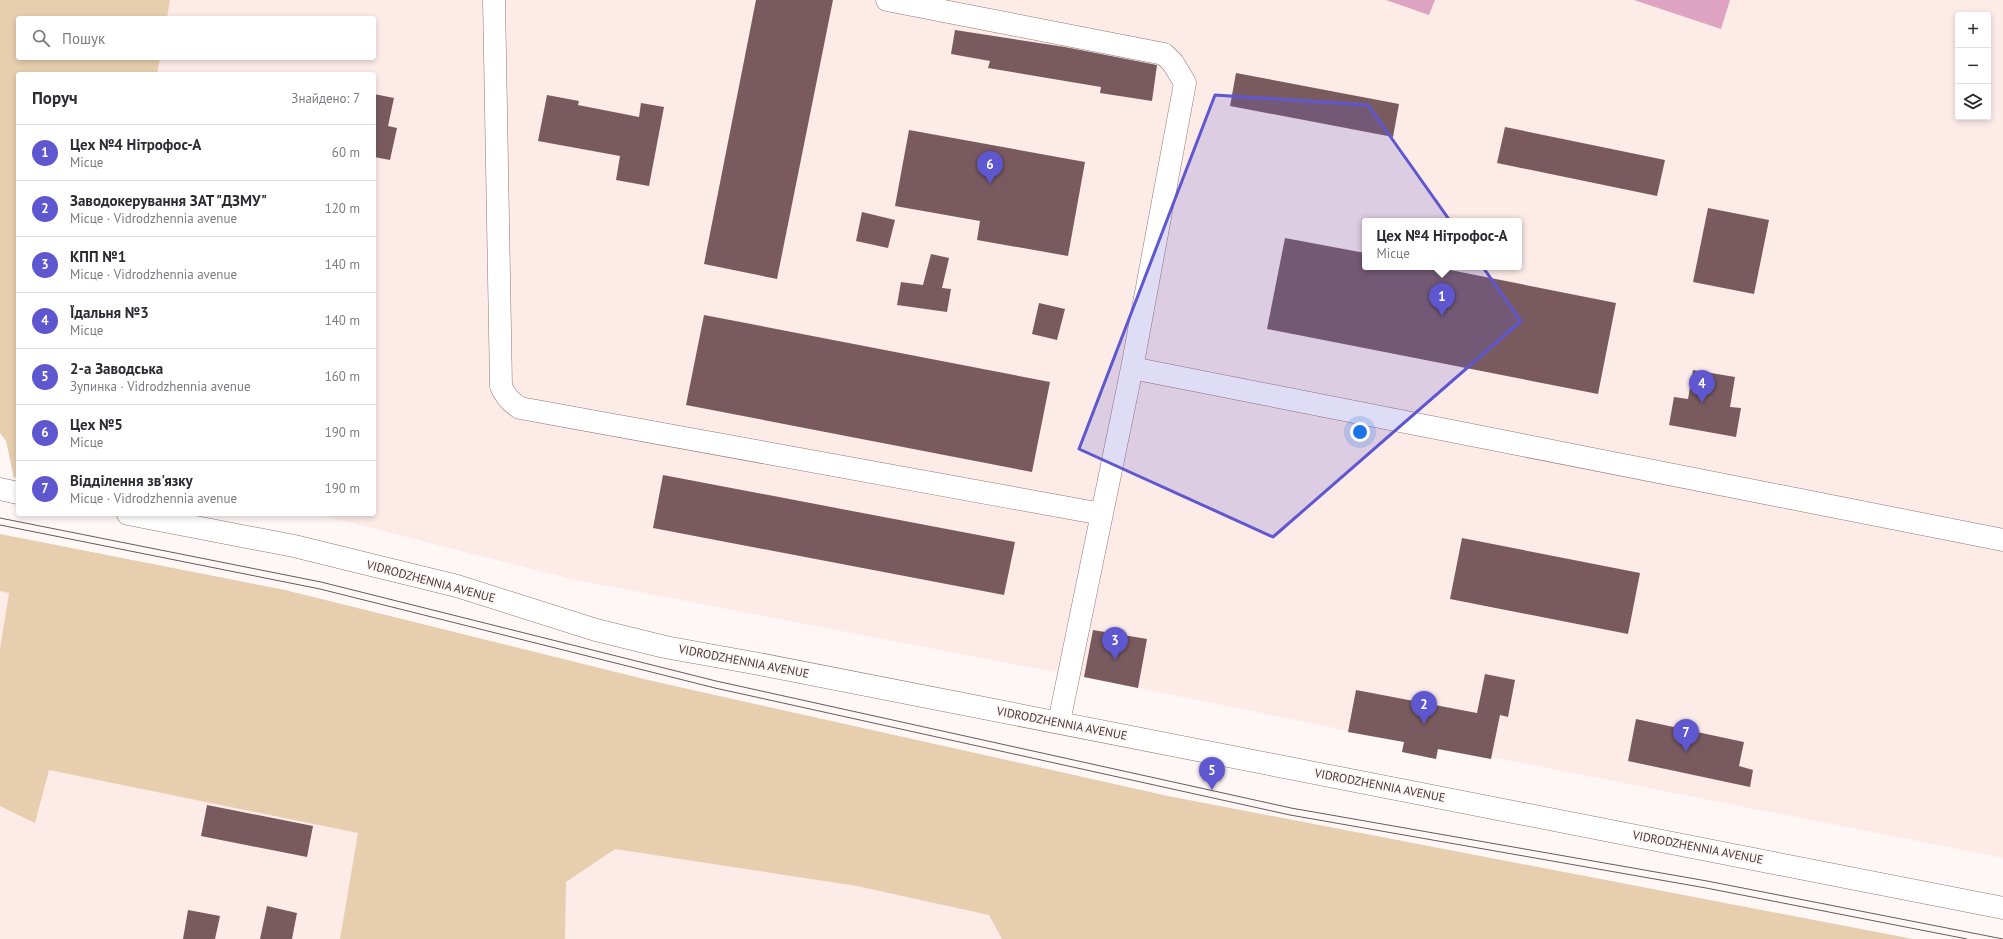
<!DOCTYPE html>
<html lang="uk">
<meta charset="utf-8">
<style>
body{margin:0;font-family:"PT Sans",sans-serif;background:#f7f7f7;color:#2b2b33}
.controls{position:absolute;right:12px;top:12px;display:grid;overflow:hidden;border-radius:4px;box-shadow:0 2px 6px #0003}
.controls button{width:36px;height:36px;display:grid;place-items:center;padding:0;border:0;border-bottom:1px solid #e1e1e2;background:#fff;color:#2b2b33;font:20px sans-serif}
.you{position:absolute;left:1360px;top:432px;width:14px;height:14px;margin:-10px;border:3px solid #fff;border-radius:50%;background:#1a73e8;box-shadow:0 0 0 6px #1a73e833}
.badge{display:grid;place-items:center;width:26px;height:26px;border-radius:50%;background:#5e57cf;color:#fff;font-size:13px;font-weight:700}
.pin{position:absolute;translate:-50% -33px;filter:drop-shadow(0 1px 2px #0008)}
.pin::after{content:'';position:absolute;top:21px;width:14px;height:12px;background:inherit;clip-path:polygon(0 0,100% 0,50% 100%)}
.popup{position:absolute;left:1362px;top:218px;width:160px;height:52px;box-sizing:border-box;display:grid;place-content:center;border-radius:4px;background:#fff;filter:drop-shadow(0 1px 3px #0005);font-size:13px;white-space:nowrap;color:#7c7c81}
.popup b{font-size:15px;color:#2b2b33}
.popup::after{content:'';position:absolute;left:50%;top:100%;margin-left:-8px;border:8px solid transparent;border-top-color:#fff}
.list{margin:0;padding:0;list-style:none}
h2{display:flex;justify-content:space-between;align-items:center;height:52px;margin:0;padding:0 16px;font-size:17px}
h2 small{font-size:13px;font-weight:400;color:#7c7c81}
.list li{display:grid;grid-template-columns:26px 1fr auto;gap:12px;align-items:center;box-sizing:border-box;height:56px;padding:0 16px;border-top:1px solid #e1e1e2}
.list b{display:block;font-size:15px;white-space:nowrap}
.list p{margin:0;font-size:13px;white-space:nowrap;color:#7c7c81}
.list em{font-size:13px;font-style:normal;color:#7c7c81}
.icon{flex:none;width:22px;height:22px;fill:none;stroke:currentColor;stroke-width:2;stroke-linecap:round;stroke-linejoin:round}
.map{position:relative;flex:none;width:2003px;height:939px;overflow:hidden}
.search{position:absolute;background:#fff;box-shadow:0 2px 6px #0003;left:16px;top:16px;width:360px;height:44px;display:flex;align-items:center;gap:10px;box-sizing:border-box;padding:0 14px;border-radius:4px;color:#7c7c81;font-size:15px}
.panel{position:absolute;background:#fff;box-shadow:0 2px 6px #0003;left:16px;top:72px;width:360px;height:444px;border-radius:4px}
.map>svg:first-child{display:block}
.built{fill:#fdebe8;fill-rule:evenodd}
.green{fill:#e7ceaf}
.water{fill:#dda3c1}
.building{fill:#795a5f}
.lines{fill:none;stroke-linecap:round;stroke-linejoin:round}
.minor-casing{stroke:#94756f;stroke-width:23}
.minor{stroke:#fff;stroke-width:22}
.tram{stroke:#675a58;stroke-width:1}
.marked{fill:#5e57cf;fill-opacity:0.2;stroke:#5e57cf;stroke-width:3;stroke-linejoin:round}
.labels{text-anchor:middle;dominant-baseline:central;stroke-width:4;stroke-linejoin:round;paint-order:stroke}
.street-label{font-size:12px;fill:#443634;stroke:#fff7f6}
</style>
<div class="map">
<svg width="2003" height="939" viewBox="0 0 2003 939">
<rect width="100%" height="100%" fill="#fff7f6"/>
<!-- built -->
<path class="built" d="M0,0h2003v858l-511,-101 -1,2 -53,-10 -2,10 -34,-7 1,-10 -265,-54 -567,-109 -254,-65h57v-440h-356zM1958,15h30v102h-30zM18,18h356v40h-356zM1365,221h154v46h-154z
M0,584l1159,355h-1159z"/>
<!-- green -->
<path class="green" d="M0,0h170l-3,18h-149v40h142l-3,16h-139v402l-4,2 -8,-37 -6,-8z
M0,534l285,56 363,90 520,116 745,143h-911l-13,-24 -132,-29 -242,-37 -49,33 -1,57h-225l18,-106 -309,-63 -14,53 -35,-17v-157l9,-56 -9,-2z"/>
<!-- water -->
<path class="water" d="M1386,0h49l-6,15z
M1634,0h96l-9,29z"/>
<!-- building -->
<path class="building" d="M756,0h77l-56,279 -73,-15z
M955,30l110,17 92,18 -5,36 -52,-8 1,-6 -113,-19 2,-7 -39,-7z
M1236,73l163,31 -6,33 -163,-31z
M374,94l20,4 -6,28 9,2 -7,32 -16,-3z
M547,95l32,6 -1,4 61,12 2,-14 23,4 -15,79 -33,-6 4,-24 -82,-15z
M1505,127l160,33 -8,36 -160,-33z
M909,130l176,32 -17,94 -91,-16 3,-19 -85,-15z
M1708,208l61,12 -15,74 -61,-12z
M862,212l33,8 -7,28 -32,-7z
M1285,238l80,15v14h70l181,36 -18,91 -331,-65z
M931,254l18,4 -7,30 9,1 -4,23 -50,-7 4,-23 22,3z
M1039,303l26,6 -8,31 -25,-6z
M704,315l346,67 -18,90 -346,-67z
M1693,370l42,7 -5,30 11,1 -5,29 -67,-12 5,-28 14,2z
M663,475l352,67 -11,53 -351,-67z
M1462,538l178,35 -12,61 -178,-35z
M1093,630l54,9 -9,49 -54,-11z
M1485,674l30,6 -7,37 -8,-2 -9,44 -53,-10 -2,10 -34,-7 2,-10 -56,-10 8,-42 121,23z
M1636,719l108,23 -5,24 14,4 -3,17 -122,-26z
M207,805l106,21 -6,31 -106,-21z
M267,906l30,7 -5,26h-32z
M188,910l32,6 -5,23h-32z"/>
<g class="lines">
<defs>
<path id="minor" d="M494,0l7,386c4,10 9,16 19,22l582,106
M887,0l277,54 9,9 12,20 -53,285 -73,354
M1132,368l871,172
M0,489l18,4
M128,514l166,32 163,40 139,44 69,17 94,17 1244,244"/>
</defs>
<!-- minor casing -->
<use href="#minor" class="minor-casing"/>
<!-- minor -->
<use href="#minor" class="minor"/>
<!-- tram -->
<path class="tram" d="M0,518l321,64 395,99 575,127 416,73 296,58
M0,525l320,64 395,99 575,127 416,73 261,51"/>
</g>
<!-- marked area -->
<path class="marked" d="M1215,95l153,10 153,216 -248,216 -194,-88z"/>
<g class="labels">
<!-- street labels -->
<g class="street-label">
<text transform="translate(431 581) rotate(15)">VIDRODZHENNIA AVENUE</text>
<text transform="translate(744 661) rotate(11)">VIDRODZHENNIA AVENUE</text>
<text transform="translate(1062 723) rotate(11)">VIDRODZHENNIA AVENUE</text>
<text transform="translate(1380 785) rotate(11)">VIDRODZHENNIA AVENUE</text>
<text transform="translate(1698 847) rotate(11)">VIDRODZHENNIA AVENUE</text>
</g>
</g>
</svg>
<div class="controls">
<button>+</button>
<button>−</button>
<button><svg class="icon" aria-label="layers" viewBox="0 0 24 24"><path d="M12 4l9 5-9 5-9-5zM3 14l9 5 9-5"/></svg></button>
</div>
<div class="you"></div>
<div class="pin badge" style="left:1442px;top:316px">1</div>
<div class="popup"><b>Цех №4 Нітрофос-А</b>Місце</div>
<div class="pin badge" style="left:1424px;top:724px">2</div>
<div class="pin badge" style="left:1115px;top:660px">3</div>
<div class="pin badge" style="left:1702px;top:403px">4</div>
<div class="pin badge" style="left:1212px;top:790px">5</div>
<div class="pin badge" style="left:990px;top:184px">6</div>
<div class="pin badge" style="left:1686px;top:752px">7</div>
<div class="search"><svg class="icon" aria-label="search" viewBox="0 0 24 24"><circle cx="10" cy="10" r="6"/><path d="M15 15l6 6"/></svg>Пошук</div>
<section class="panel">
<h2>Поруч<small>Знайдено: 7</small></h2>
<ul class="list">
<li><span class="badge">1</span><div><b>Цех №4 Нітрофос-А</b><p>Місце</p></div><em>60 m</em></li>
<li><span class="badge">2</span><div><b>Заводокерування ЗАТ &quot;ДЗМУ&quot;</b><p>Місце · Vidrodzhennia avenue</p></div><em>120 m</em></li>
<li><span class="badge">3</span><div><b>КПП №1</b><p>Місце · Vidrodzhennia avenue</p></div><em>140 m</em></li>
<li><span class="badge">4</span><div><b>Їдальня №3</b><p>Місце</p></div><em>140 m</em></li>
<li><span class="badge">5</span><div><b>2-а Заводська</b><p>Зупинка · Vidrodzhennia avenue</p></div><em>160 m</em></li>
<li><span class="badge">6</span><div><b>Цех №5</b><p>Місце</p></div><em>190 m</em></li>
<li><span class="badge">7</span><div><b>Відділення зв'язку</b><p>Місце · Vidrodzhennia avenue</p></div><em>190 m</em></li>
</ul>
</section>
</div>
